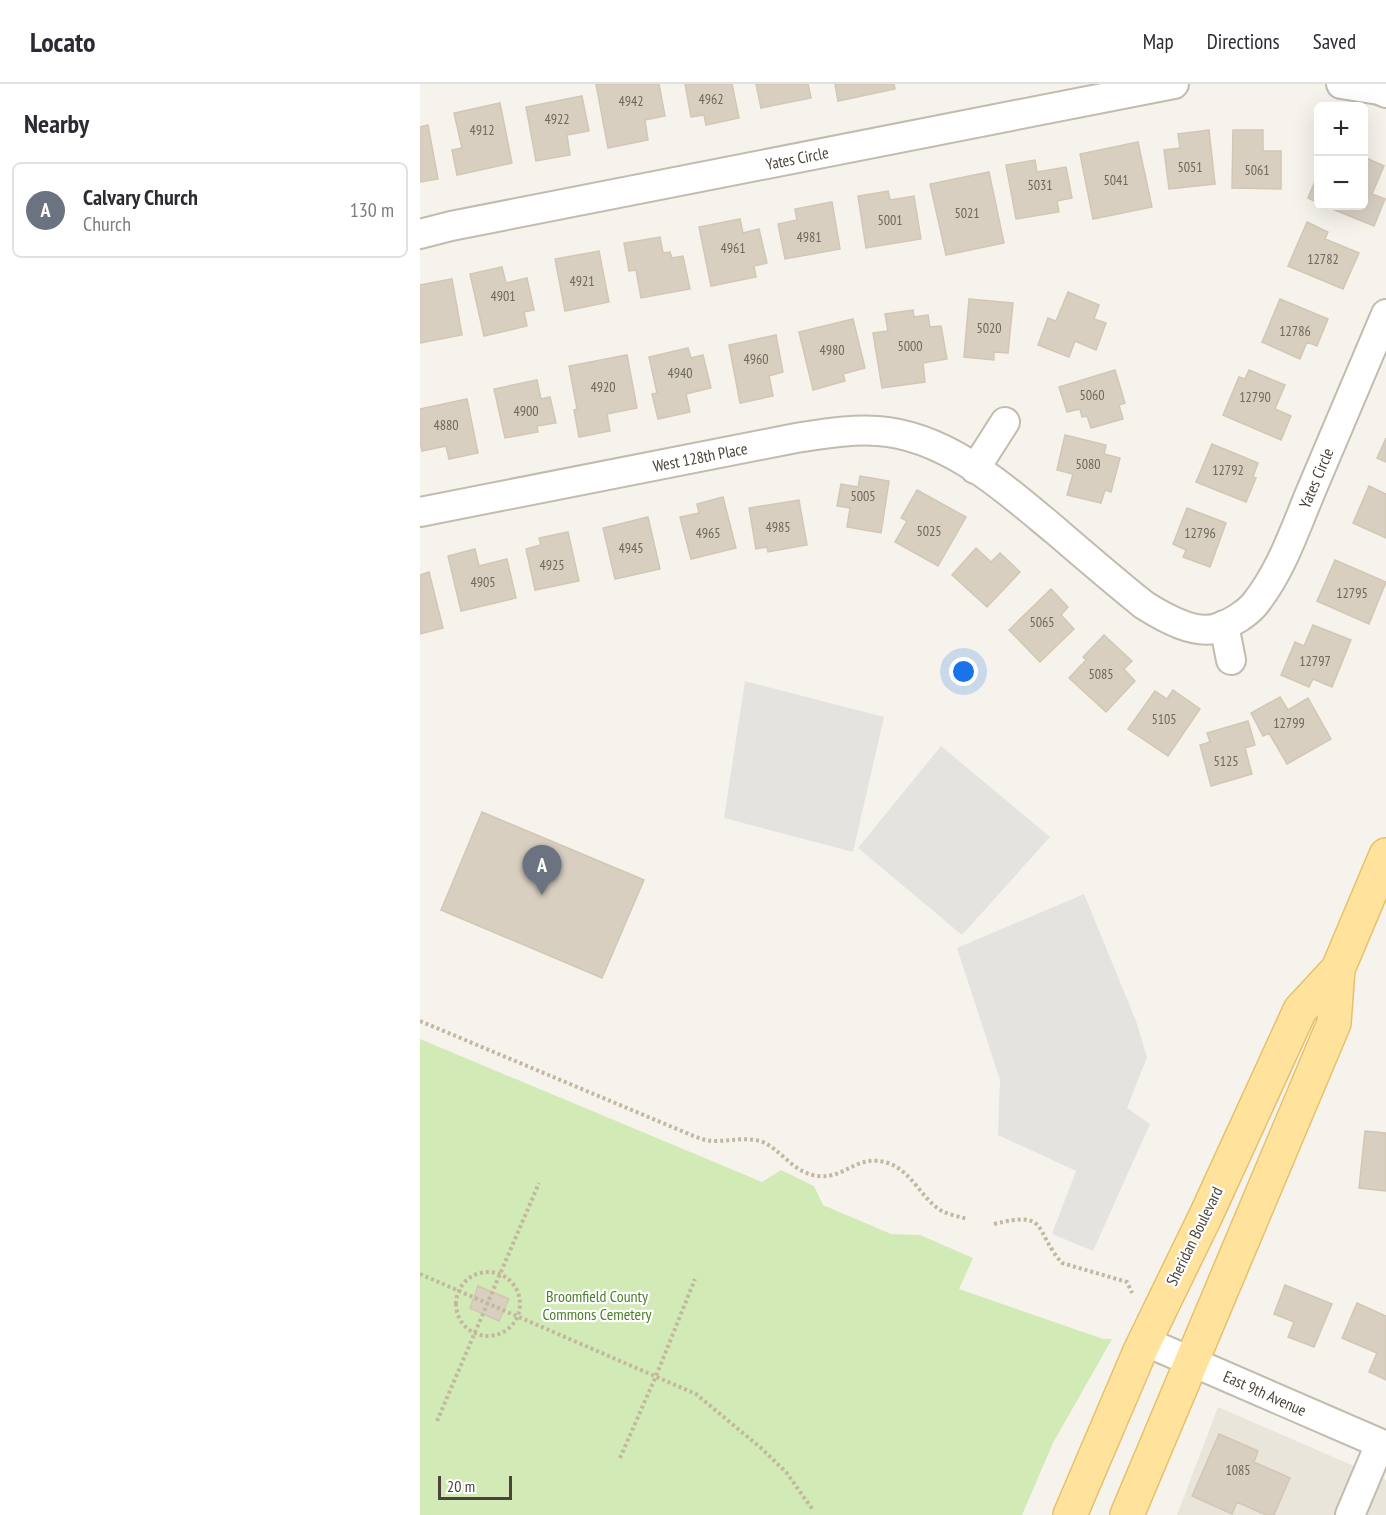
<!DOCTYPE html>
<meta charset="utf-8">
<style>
body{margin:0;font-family:"PT Sans Narrow",sans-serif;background:#f2f2f3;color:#2b2b33}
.controls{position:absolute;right:18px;top:18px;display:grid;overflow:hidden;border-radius:9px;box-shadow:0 6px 24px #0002}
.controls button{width:54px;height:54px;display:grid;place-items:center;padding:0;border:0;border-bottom:2px solid #e1e1e2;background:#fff;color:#2b2b33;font:30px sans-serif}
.scale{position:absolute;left:18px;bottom:15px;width:74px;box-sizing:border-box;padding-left:6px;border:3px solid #4b4439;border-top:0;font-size:16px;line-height:21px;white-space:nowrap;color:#4b4439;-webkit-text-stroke:4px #fff;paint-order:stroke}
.you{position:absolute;left:544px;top:588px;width:21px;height:21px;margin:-15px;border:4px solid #fff;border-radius:50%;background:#1a73e8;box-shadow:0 0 0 9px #1a73e833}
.badge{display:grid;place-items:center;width:39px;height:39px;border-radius:50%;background:#d93025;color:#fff;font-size:20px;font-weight:700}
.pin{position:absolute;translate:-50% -50px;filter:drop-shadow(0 2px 3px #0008)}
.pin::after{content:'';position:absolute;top:32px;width:21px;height:18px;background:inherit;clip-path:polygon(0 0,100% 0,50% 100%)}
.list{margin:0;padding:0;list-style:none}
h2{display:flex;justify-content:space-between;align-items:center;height:78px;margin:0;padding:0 24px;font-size:26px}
h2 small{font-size:20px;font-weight:400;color:#7c7c81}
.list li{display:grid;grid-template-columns:39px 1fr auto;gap:18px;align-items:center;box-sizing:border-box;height:96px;margin:0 12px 12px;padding:0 12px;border:2px solid #e1e1e2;border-radius:9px}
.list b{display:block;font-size:22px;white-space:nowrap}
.list p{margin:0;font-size:20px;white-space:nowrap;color:#7c7c81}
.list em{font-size:20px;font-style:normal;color:#7c7c81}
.map{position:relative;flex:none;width:966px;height:1431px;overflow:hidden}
header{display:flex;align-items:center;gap:36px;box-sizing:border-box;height:84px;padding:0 30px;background:#fff;border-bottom:2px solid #e1e1e2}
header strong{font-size:28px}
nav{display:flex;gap:33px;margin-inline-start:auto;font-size:21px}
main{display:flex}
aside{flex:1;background:#fff}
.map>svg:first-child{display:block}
.residential{fill:#eae5da}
.green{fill:#d2eab5}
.parking{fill:#e5e3e0}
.building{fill:#d8cfc1;stroke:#d3c7b4;stroke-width:1.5}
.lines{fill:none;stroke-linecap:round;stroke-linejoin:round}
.street-casing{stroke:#c2bbae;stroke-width:32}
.primary-casing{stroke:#e6c16a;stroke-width:36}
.path{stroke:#c4b79f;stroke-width:4;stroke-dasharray:3 3;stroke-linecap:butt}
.street{stroke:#fff;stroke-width:28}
.primary{stroke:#ffe39c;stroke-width:33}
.labels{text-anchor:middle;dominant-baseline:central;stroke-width:4.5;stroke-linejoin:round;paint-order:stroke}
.number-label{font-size:14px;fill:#6e675b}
.street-label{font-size:16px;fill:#4b4439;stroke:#fff}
.park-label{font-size:16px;fill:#4a7f2a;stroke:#fff}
</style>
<header>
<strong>Locato</strong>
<nav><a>Map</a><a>Directions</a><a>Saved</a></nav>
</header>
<main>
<aside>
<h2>Nearby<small></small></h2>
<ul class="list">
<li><span class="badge" style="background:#6b7280">A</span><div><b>Calvary Church</b><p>Church</p></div><em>130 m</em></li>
</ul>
</aside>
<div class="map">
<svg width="966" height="1431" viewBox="0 0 966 1431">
<rect width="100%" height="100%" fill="#f6f3ec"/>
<!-- residential -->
<path class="residential" d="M798,1323l168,73v35h-209z"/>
<!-- green -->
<path class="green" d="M0,955l342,143 19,-12 33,16 9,19 68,29 29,1 53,23 -14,31 144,50h9l-59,104 -31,72h-602z"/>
<!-- parking -->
<path class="parking" d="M325,597l139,36 -31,135 -129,-34z
M521,662l109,91 -88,98 -104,-87z
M664,810l52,127 11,36 -20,51 23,16 -57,127 -41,-17 24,-63 -78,-36 2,-55 -43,-132z"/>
<!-- building -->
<path class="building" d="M176,0h63l6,32 -20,4 3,20 -40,8z
M265,0h47l7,34 -33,7 -2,-10 -13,2z
M336,0h52l3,14 -50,10z
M415,0h59l1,5 -57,12z
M162,12l7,35 -22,4 3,20 -34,6 -10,-54z
M80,19l12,60 -55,12 -5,-25 10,-2 -8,-35z
M8,41l10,54 -18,3v-55z
M789,46l6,54 -46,5 -5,-39 16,-2 -2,-14z
M813,46h30v21h18v38l-49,-1z
M718,58l14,65 -59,12 -13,-65z
M944,73l20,9 -12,28 13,5 -11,27 -49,-20h39z
M615,76l2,12 29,-5 6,31 -15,3 2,11 -43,7 -10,-54z
M569,88l15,71 -58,12 -16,-71z
M898,90v29l-10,-5z
M468,107l2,9 24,-4 7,43 -55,9 -8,-52z
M412,118l8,47 -55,10 -7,-35 19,-4 -2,-11z
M320,135l3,14 16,-4 8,34 -13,3 2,11 -45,9 -12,-59z
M887,138l21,10 -3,7 34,14 -16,36 -55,-23z
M240,153l3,16 7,-1 2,6 11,-2 7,33 -49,9 -5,-28 -7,1 -5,-28z
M179,167l10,51 -44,9 -10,-52z
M82,183l4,16 21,-5 7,32 -10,2 3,14 -43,10 -14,-62z
M32,195l10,56 -42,8v-58z
M648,208l31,13 -5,14 12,4 -10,27 -21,-9 -6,16 -31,-12 10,-27 8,3z
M549,215l44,4 -5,50 -14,-1v8l-30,-3z
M860,215l48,20 -11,27 -10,-4 -7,17 -38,-17z
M493,226l1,7 14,-2 2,12 11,-1 6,33 -24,4 2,19 -43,6 -9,-55 15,-2 -3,-17z
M433,235l12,49 -22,6 2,7 -32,9 -14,-58z
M356,251l7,37 -14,4 4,20 -33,7 -11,-58z
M268,264l3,10 12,-3 8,33 -25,6 4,18 -32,7 -6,-25 5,-1 -8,-36z
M207,271l10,53 -30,6 3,17 -31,6 -5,-27 3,-1 -8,-43z
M695,286l10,33 -6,2 4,14 -32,9 -4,-12 -5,1 -2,-8 -13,3 -8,-25z
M829,286l36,15 -10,24 16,7 -10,24 -58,-25 16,-38 6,2z
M117,296l4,19 9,-2 6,26 -19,3 1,6 -33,6 -11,-49z
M47,315l11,54 -29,6 -3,-13 -24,5 -2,-10v-32z
M645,351l41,10 -2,9 16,4 -9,34 -6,-2 -4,13 -34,-8 6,-21 -16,-4z
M966,354v24l-9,-4z
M792,360l46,19 -5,14 3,1 -10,24 -50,-20z
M440,392l29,5 -8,52 -34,-6 3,-19 -13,-2 4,-22 17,3z
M949,402l17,8v44l-33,-15z
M497,406l49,27 -28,49 -43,-24 12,-21 -6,-3z
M303,413l13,51 -45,11 -11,-42 19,-4 -2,-9z
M379,416l8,45 -39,7 -1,-5 -11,2 -7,-41z
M767,424l39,15 -16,44 -27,-10 3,-7 -13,-6z
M228,433l12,52 -45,10 -12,-51z
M148,448l11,49 -44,9 -9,-41 15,-4 -2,-7z
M556,464l15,14 9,-9 20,19 -33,35 -35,-32z
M55,465l4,17 28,-7 9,39 -55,13 -13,-55z
M915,476l51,22 -17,42 -52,-23z
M9,488l14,56 -23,6v-59z
M631,505l17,18 -7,8 13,14 -34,33 -31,-32z
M893,541l38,15 -19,47 -19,-8 -4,8 -28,-12 14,-33 9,4z
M684,551l28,26 -8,8 11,12 -29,31 -37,-34 17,-18 -3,-3z
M753,606l27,19 -32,47 -40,-27 27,-38 12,8z
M860,613l8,13 20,-12 23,41 -44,25 -18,-31 -6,3 -12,-23z
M828,637l7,24 -10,3 7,26 -41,12 -11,-41 10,-3 -3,-9z
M62,728l162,68 -42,98 -161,-68z
M945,1047l21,2v58l-27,-3z
M865,1201l47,19 -18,43 -26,-10 6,-15 -20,-8z
M58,1202l31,13 -10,22 -29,-13z
M937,1219l29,13v64l-17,-8 8,-19 -35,-15z
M799,1350l39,17 -4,11 36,16 -16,37h-8l-29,-13 -5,12 -40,-18z"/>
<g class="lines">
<defs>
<path id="street" d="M921,0l38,6 7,3
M0,150l31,-8 723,-142
M555,385l30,-47
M0,428l376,-74c27,-4 55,-9 82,-7 70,5 127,58 178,100 29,25 58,50 88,74 19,12 53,32 76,22 12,-4 26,-13 34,-22 27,-33 41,-76 57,-114 25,-59 50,-118 75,-177
M804,541l7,35
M724,1257l242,105
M930,1431l30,-71"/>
<path id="primary" d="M650,1431l70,-164 67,-138 93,-203 38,-41
M707,1431l207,-492 4,-54 48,-114"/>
</defs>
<!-- street casing -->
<use href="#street" class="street-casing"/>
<!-- primary casing -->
<use href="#primary" class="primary-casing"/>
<!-- path -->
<path class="path" d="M0,937l276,116c6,2 12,4 18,4 16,0 31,-4 46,0 21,7 32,32 58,35 28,3 39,-23 70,-13 24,8 34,37 54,48 8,4 18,6 26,8
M574,1140c56,-14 39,6 68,39l65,19 5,11
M36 1220a32 32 0 1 1 64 0a32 32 0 1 1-64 0Z
M0,1190l276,120 65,54 25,24 27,38
M17,1337l102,-238
M200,1374l36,-82 39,-97"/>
<!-- street -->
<use href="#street" class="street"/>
<!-- primary -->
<use href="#primary" class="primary"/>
</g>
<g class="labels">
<!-- number labels -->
<g class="number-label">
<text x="291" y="15">4962</text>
<text x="211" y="17">4942</text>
<text x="137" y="35">4922</text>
<text x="62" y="46">4912</text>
<text x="770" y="83">5051</text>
<text x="837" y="86">5061</text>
<text x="696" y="96">5041</text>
<text x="620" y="101">5031</text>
<text x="547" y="129">5021</text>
<text x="470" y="136">5001</text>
<text x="389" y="153">4981</text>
<text x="313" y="164">4961</text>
<text x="903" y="175">12782</text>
<text x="162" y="197">4921</text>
<text x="83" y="212">4901</text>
<text x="569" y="244">5020</text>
<text x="875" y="247">12786</text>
<text x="490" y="262">5000</text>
<text x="412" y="266">4980</text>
<text x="336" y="275">4960</text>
<text x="260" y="289">4940</text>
<text x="183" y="303">4920</text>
<text x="672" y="311">5060</text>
<text x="835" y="313">12790</text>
<text x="106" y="327">4900</text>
<text x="26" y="341">4880</text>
<text x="668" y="380">5080</text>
<text x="808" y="386">12792</text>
<text x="443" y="412">5005</text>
<text x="358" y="443">4985</text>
<text x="509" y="447">5025</text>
<text x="288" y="449">4965</text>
<text x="780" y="449">12796</text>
<text x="211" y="464">4945</text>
<text x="132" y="481">4925</text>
<text x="63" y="498">4905</text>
<text x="932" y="509">12795</text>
<text x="622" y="538">5065</text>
<text x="895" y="577">12797</text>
<text x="681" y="590">5085</text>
<text x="744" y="635">5105</text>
<text x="869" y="639">12799</text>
<text x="806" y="677">5125</text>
<text x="818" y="1386">1085</text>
</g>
<!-- street labels -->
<g class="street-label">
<text transform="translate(377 74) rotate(-11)">Yates Circle</text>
<text transform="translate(280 373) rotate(-11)">West 128th Place</text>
<text transform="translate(896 394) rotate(-67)">Yates Circle</text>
<text transform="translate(774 1152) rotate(-64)">Sheridan Boulevard</text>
<text transform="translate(845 1309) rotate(24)">East 9th Avenue</text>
</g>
<!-- park labels -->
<g class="park-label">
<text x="177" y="1212">Broomfield County<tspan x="177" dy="18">Commons Cemetery</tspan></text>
</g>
</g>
</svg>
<div class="controls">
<button>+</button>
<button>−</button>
</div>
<div class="scale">20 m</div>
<div class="you"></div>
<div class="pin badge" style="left:122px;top:811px;background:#6b7280">A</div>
</div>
</main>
